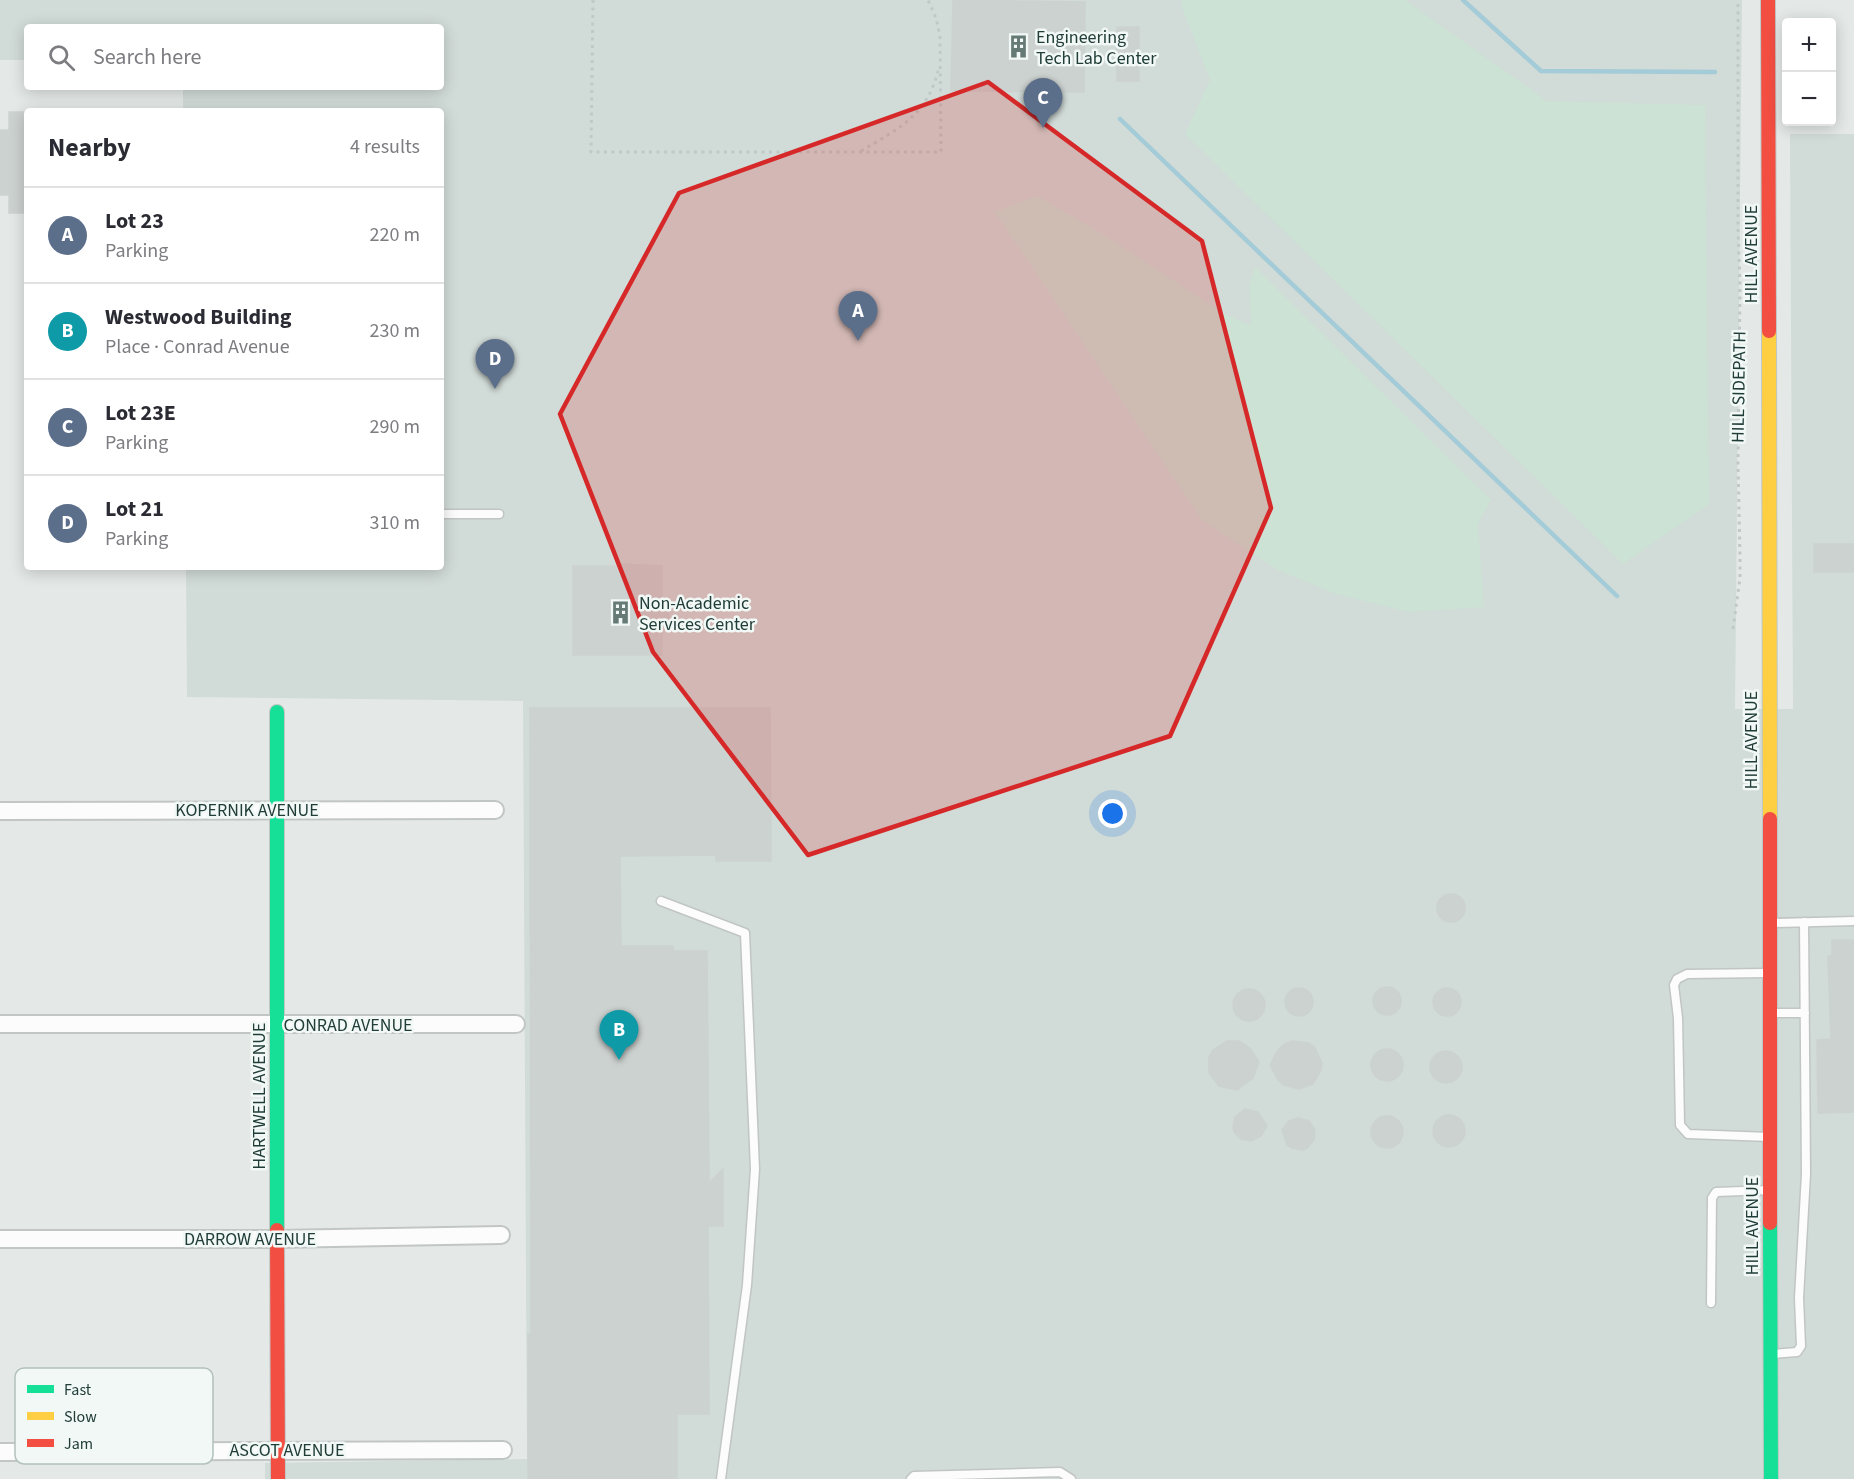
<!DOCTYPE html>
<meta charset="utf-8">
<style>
body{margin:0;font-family:"Source Sans 3",sans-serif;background:#f7f7f7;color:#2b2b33}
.controls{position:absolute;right:18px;top:18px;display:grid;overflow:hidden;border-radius:6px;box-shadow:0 3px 15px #0003}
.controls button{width:54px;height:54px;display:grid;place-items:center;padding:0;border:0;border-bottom:2px solid #e1e1e2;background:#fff;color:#2b2b33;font:30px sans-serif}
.you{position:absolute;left:1113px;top:814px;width:21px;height:21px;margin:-15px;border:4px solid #fff;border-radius:50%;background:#1a73e8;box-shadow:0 0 0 9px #1a73e833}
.badge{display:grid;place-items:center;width:39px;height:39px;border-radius:50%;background:#657975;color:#fff;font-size:20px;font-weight:700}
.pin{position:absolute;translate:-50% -50px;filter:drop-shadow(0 2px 3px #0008)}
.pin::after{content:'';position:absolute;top:32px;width:21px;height:18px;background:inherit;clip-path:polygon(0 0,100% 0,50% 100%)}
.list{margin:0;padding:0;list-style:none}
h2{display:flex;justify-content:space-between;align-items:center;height:78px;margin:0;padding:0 24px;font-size:26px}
h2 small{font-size:20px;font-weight:400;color:#7c7c81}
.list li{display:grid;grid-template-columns:39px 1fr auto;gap:18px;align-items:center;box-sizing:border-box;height:96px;padding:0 24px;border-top:2px solid #e1e1e2}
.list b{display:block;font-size:22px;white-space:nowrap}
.list p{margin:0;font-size:20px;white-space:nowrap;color:#7c7c81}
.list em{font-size:20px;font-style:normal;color:#7c7c81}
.icon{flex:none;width:33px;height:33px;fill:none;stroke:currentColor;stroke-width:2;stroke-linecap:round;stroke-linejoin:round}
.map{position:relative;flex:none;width:1854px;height:1479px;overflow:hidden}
.search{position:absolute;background:#fff;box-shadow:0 3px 15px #0003;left:24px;top:24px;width:420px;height:66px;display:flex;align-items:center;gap:15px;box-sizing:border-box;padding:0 21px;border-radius:6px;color:#7c7c81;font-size:22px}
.panel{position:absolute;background:#fff;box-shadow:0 3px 15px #0003;left:24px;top:108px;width:420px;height:462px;border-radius:6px}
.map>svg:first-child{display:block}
.built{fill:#d1dbd7}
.green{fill:#cce2d5}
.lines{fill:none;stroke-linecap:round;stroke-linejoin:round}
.stream{stroke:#a3cbd8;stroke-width:4.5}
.building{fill:#ccd2d0;stroke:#ccd2d0;stroke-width:1.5}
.lane-casing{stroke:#c1c6c4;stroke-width:11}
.street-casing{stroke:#c1c6c4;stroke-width:20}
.fast-casing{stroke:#bfc7c5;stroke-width:16}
.slow-casing{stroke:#bfc7c5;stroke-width:16}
.jam-casing{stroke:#bfc7c5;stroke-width:16}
.path{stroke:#c0c9c8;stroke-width:3;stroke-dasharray:3 4.5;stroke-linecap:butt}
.lane{stroke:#fbfcfb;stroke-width:8}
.street{stroke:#fbfcfb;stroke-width:16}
.fast{stroke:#16e098;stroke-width:14}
.slow{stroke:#ffcf43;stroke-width:14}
.jam{stroke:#f24e42;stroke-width:14}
.marked{fill:#d62828;fill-opacity:0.2;stroke:#d62828;stroke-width:4.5;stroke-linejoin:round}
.labels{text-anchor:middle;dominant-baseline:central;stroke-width:5;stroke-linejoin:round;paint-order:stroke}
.poi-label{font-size:18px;fill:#213d38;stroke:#f1f8f5;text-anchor:start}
.street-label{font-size:18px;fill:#213d38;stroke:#f1f8f5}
.key{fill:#f1f8f5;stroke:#b3c0bc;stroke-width:1.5}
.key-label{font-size:16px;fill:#213d38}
</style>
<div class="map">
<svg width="1854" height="1479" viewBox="0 0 1854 1479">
<rect width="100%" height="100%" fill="#e4e9e7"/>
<!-- built -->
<path class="built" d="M0,0h1742l-7,709h58l-3,-575h64v1345h-1589v-16l262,-4 -4,-758 -336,-4 -1,-130h255v-456h-258v-24h258v-60h-414v33h-27z"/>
<!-- green -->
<path class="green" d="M1181,0h224l142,101 158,4 4,399 -86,60 -438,-430 25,-54 -28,-73z
M1037,196l62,36 124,81 28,13 -2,-41 6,-18 236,233 -13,24 6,83 -76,5 -72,-18 -58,-24 -76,-50 -207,-308z"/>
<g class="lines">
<!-- stream -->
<path class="stream" d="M1463,0l78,71 174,1
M1120,119l497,477"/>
</g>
<!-- building -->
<path class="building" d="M953,0l132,2 -1,90 -133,-1z
M1117,27h22v54h-22z
M9,112h18v101h-18v-18h-9v-65h9z
M1814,544h40v28h-40z
M620,564l42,2v37h7v19h-7v33h-89v-89h47z
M530,708h240l1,153h-55v-6l-96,1 1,90h52l1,5h33l2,232 14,-14v57h-15l1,188h-32v65h-149v-145h3z
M1437 908a14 14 0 1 1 28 0a14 14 0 1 1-28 0Z
M1832,940h22v172l-36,1 -1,-73 14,-1 -3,-83h4z
M1373 1001a14 14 0 1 1 28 0a14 14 0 1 1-28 0Z
M1285 1002a14 14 0 1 1 28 0a14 14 0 1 1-28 0Z
M1433 1002a14 14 0 1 1 28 0a14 14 0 1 1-28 0Z
M1233 1005a16 16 0 1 1 32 0a16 16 0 1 1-32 0Z
M1227,1041h12l11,7 9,14 -6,16 -16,12 -18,-4 -10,-13v-16l4,-7z
M1292,1041l17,2 6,5 7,15 -1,7 -8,14 -14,5 -15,-4 -6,-5 -8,-15 8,-15 7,-6z
M1371 1065a16 16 0 1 1 32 0a16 16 0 1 1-32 0Z
M1430 1067a16 16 0 1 1 32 0a16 16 0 1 1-32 0Z
M1245,1109l13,3 9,14 -6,10 -10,5 -10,-2 -7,-7 -1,-5 2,-10z
M1433 1131a16 16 0 1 1 32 0a16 16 0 1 1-32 0Z
M1371 1132a16 16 0 1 1 32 0a16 16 0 1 1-32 0Z
M1298,1118l11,3 6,9 -1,10 -7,8 -5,2 -10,-2 -5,-3 -5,-15 7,-9z"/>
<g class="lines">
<defs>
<path id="lane" d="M441,514h58
M661,901l84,32 10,236 -8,116 -26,194
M1773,923l81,-2
M1767,973l-80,1 -10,5 -3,6 4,33 2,107 8,9 82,3
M1772,1013h33
M1711,1303l1,-105 4,-6 54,-2
M1773,1354l24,-2 4,-6 -2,-48 7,-124 -2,-252
M911,1479l3,-3 146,-4 11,7"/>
<path id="street" d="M0,811l495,-1
M0,1024h516
M0,1239h278l223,-4
M0,1452l503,-2"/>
<path id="fast" d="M277,712v518
M1770,1223l1,256"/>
<path id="slow" d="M1769,331l1,488"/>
<path id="jam" d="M1768,0l1,331
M1770,819v404
M277,1230l1,249"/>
</defs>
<!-- lane casing -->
<use href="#lane" class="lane-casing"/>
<!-- street casing -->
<use href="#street" class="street-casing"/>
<!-- fast casing -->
<use href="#fast" class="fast-casing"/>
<!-- slow casing -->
<use href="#slow" class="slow-casing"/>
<!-- jam casing -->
<use href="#jam" class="jam-casing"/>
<!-- path -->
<path class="path" d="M593,0l-2,152h350l-1,-116 -4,-18 -8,-18
M861,151c39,-23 67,-36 78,-84
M1733,629l7,-51v-21l-2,-93 2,-178 -2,-59v-227"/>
<!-- lane -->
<use href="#lane" class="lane"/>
<!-- street -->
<use href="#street" class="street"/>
<!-- fast -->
<use href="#fast" class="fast"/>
<!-- slow -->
<use href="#slow" class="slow"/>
<!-- jam -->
<use href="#jam" class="jam"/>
</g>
<!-- marked area -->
<path class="marked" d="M988,82l214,159 69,267 -101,228 -362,119 -155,-203 -93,-238 119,-221z"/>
<!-- icons -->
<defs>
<symbol id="building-bare" viewBox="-9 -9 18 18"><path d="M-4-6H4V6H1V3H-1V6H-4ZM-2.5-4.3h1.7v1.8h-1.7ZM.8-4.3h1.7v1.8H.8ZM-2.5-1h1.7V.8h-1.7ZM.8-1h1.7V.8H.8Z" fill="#657975" stroke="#f1f8f5" stroke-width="2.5" paint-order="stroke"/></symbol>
</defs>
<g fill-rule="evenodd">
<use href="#building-bare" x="1002" y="30" width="33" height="33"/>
<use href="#building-bare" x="604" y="596" width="33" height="33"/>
</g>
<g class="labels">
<!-- poi labels -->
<g class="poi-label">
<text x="1036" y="37">Engineering<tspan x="1036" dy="21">Tech Lab Center</tspan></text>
<text x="639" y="603">Non-Academic<tspan x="639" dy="21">Services Center</tspan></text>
</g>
<!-- street labels -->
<g class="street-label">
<text transform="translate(1751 254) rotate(-90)">HILL AVENUE</text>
<text transform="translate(1739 387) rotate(-89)">HILL SIDEPATH</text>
<text transform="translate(1751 740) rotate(-90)">HILL AVENUE</text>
<text x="247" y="810">KOPERNIK AVENUE</text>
<text x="348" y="1025">CONRAD AVENUE</text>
<text transform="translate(259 1096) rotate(-90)">HARTWELL AVENUE</text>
<text transform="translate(1752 1226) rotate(-90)">HILL AVENUE</text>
<text x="250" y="1239">DARROW AVENUE</text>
<text x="287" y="1450">ASCOT AVENUE</text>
</g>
</g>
<!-- legend -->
<rect x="15" y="1368" width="198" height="96" rx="9" class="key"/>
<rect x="27" y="1385" width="27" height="8" fill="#16e098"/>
<rect x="27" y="1412" width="27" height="8" fill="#ffcf43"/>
<rect x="27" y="1439" width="27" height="8" fill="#f24e42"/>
<g class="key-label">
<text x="64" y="1395">Fast</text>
<text x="64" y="1422">Slow</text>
<text x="64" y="1449">Jam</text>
</g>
</svg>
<div class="controls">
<button>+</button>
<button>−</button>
</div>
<div class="you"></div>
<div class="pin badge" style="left:858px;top:341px;background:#5c6f8a">A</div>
<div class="pin badge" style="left:619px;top:1060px;background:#0f9aa8">B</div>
<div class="pin badge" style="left:1043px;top:128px;background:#5c6f8a">C</div>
<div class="pin badge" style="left:495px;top:389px;background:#5c6f8a">D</div>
<div class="search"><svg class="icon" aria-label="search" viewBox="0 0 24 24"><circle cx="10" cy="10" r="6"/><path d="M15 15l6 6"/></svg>Search here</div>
<section class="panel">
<h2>Nearby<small>4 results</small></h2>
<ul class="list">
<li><span class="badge" style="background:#5c6f8a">A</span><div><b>Lot 23</b><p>Parking</p></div><em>220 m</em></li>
<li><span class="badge" style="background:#0f9aa8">B</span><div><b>Westwood Building</b><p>Place · Conrad Avenue</p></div><em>230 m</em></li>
<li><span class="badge" style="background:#5c6f8a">C</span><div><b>Lot 23E</b><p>Parking</p></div><em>290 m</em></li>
<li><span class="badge" style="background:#5c6f8a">D</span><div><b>Lot 21</b><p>Parking</p></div><em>310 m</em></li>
</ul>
</section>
</div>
